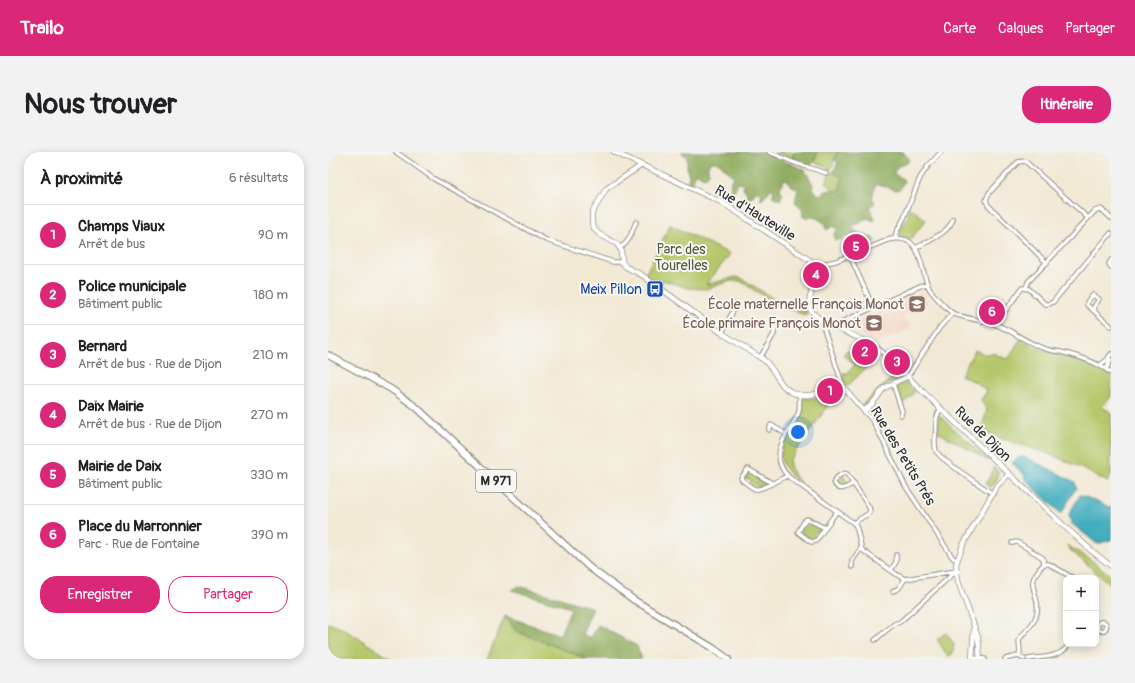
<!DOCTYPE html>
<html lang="fr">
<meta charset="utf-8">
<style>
body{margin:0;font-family:Pangolin,sans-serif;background:#f2f2f2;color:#202124}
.controls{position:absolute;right:12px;bottom:12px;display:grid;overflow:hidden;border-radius:8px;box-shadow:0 2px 10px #0003}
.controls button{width:36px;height:36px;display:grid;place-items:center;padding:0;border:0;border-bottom:1px solid #e0e0e0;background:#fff;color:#202124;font:20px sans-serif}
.you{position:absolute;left:470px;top:280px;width:14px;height:14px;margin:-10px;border:3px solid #fff;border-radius:50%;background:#1a73e8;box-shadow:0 0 0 6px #1a73e833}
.badge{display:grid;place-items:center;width:26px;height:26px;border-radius:50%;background:#db2777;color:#fff;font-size:13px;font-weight:700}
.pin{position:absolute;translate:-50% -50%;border:2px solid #fff;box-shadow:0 1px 4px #0006}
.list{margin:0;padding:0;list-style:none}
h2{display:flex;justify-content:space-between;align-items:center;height:52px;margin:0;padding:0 16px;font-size:17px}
h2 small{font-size:13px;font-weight:400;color:#757577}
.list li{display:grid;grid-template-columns:26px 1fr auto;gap:12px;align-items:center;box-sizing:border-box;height:60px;padding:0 16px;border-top:1px solid #e0e0e0}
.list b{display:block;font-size:15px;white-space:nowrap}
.list p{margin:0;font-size:13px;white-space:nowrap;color:#757577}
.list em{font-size:13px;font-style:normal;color:#757577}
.actions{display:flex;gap:8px;padding:12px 16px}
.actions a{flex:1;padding:9px 0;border:1px solid #db2777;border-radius:16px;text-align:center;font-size:14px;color:#db2777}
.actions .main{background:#db2777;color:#fff}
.map{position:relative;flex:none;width:783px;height:507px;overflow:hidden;border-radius:16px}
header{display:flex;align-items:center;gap:24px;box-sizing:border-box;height:56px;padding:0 20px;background:#db2777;color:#fff}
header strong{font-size:19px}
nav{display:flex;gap:22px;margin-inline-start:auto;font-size:14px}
.intro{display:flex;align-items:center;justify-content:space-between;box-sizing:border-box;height:96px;padding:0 24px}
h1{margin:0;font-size:28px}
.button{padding:10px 18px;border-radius:16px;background:#db2777;color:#fff;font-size:14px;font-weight:700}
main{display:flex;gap:24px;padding:0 24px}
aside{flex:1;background:#fff;border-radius:16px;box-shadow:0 2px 10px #0003}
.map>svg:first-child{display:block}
.built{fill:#f4d3c0}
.green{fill:#b5c76a;stroke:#70794a}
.forest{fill:#90ac5e;stroke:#5e6c44}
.water{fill:#3facbe;stroke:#356c74}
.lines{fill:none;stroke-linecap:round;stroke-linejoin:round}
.minor-casing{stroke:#8e8a80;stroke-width:5.5}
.tertiary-casing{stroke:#8e8a80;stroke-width:6}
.primary-casing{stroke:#8e8a80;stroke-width:8}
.minor{stroke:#fff;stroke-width:3.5}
.tertiary{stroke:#fff;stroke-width:4.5}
.primary{stroke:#fff;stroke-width:5.5}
.labels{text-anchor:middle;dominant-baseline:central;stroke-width:4;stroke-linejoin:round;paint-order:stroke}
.shield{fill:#f6f6f2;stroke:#686867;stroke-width:1}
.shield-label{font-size:13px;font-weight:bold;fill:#2b2b2b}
.street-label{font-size:14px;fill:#2b2b2b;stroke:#f6f6f2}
.park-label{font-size:14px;fill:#545a3e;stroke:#f6f6f2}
.transit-label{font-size:14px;fill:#164399;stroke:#f6f6f2;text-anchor:end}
.education-label{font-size:14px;fill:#785e54;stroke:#f6f6f2;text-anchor:end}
</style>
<header>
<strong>Trailo</strong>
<nav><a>Carte</a><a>Calques</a><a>Partager</a></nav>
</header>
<div class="intro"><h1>Nous trouver</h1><a class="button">Itinéraire</a></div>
<main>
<aside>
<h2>À proximité<small>6 résultats</small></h2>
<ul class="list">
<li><span class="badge">1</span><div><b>Champs Viaux</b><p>Arrêt de bus</p></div><em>90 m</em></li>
<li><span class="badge">2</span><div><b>Police municipale</b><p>Bâtiment public</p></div><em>180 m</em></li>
<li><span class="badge">3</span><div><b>Bernard</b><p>Arrêt de bus · Rue de Dijon</p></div><em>210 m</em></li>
<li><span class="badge">4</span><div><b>Daix Mairie</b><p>Arrêt de bus · Rue de Dijon</p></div><em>270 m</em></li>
<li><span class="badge">5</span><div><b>Mairie de Daix</b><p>Bâtiment public</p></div><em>330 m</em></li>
<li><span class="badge">6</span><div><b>Place du Marronnier</b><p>Parc · Rue de Fontaine</p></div><em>390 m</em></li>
</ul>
<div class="actions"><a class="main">Enregistrer</a><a>Partager</a></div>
</aside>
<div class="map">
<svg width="783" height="507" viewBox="0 0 783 507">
<rect width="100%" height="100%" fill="#f6f6f2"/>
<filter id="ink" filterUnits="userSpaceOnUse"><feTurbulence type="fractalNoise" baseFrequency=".025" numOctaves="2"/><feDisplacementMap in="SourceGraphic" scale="8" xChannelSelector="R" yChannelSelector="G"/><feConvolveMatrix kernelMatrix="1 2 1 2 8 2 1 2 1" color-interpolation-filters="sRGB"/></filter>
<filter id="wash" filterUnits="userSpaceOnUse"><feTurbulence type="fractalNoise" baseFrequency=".012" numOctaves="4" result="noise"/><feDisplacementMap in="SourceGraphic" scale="16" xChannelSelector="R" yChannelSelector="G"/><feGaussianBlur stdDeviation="0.9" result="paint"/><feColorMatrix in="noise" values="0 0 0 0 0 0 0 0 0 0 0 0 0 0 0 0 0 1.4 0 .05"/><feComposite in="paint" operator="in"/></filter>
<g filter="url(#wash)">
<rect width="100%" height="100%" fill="#f2e9d5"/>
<!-- built -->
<path class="built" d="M595,138l5,13 -26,14 9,8 -1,1 1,2 -5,2 -29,14 -30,-16v-5l4,-2 2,2z"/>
<!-- green -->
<path class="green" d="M447,0h19l-2,7z
M490,0h19l-6,17 -17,-7z
M502,20l12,5 -2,12 -2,2h-4l-8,-8z
M583,56l15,12 -15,19 -11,-3 -1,-2z
M342,73l60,29 -24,31 29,-8 6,1 33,21 29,12 3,-1v6l-38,-17 -28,-18h-9l-25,8 -18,-1 -25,-8 -3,5 -15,-10z
M663,153l8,2 5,3 -1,2 -3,-2 -7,8 -7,-2 -2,-4z
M693,186l18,11 42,10 18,8 12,9v21l-9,10 9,5v62l-3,8c-20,-10 -41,-22 -62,-29 -22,-8 -44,-13 -65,-22l6,-21 -6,-10 6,-9 -10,-8 -16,-8 14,-25 11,5 1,-2 5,1 1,-1 13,6 3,-1z
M534,191l10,5 5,5 -5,-3 -2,2 -6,-4 -3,3 4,5 -3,3 7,6 -22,22 -5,-14h6l7,-9 -12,-9 4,-5 5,3 4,-7h3l-1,-1 1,-1 2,1z
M570,220l3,3 -1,3 -14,7 -18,20h-6z
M574,231h5l8,9 -13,12 -6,-15 2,-5z
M511,236l3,2h-3l-50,71 4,13 10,12c-33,-25 -24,-37 -5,-67l2,-1 2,-9 -1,-1 2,-10c5,0 11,1 16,0 7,-3 12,-9 20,-10z
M611,263l5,5 45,41 -51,-29z
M666,315l4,5c0,5 -2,13 -8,15l-4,-3z
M421,319l7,5 1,-1 2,2 -1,3 4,2 1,-3 4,3 -1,2 -7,4 -9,-6 1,-2 -4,-2 -1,2 -2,-1v-2z
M515,323l4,7h3l-5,5h-5l-4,-3v-3z
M481,368l12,9 -1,4 -3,-2 -4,4 3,3 -2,2h-3l-11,-9 6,-10z
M739,393l24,15 20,16v9l-42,-36z
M177,464l11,15 71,28h-100z
M0,471l16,6 47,30h-63z
M618,481l8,11 -1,9 -4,3 -3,-2 -1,-2 -8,-13z"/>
<!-- forest -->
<path class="forest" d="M353,0h82l42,18 8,15v3l4,6 3,1c8,-6 9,-5 18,-4l2,-2 2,-12 -9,-4 5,-11 -4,-2 3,-8h67v2c4,3 6,4 4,8l-10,4 -4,6 1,3 8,4 1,2 -4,8 -4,1 -18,-6 -3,1 -3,13 3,4 -1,2 -5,3 6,11 -1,3 -7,-3 -9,6 -6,1v2l8,9 13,2 3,4c-11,4 -18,3 -26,-7 -4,0 -6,0 -8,4l-7,2 -1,-7 4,-5 -5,-3 -6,4 -2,-2v-4c-7,-6 -10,-8 -19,-6l-3,-1 -1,-9 -7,-6 3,-13 -8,-4 -3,-6 -3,1 -3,6 -1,4 3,3 -3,7 -8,-4 2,-5 -1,-2h-2l-9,11 -2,-1 2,-5 -2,-2h-4l-7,8 -8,1 -2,-1 1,-3h3l3,-1 1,-3 -4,-4 1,-5 -6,-1 -8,16 -4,4 -3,-1v-9l-7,-1 -4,-8c6,-2 13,4 18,7l1,-10 3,-4 -16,-15c-9,-1 -12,2 -9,11l-3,4 -3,1 -6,-5 -4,5 1,5 -2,1 -5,-2 2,-5 -2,-9v-11z
M466,0h24l-8,16 -18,-7v-2z
M191,434l74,22 -11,26 9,4 7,-13 39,21 5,13h-55l-71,-28 -11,-15 55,19 11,-27 -59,-18z"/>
<!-- water -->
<path class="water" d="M691,305h6l50,25 1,6 -15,26 -36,-35 -1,-5 -12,-11z
M752,343l19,7 12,6v32l-14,4 -26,-21 -2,-9z"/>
</g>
<g filter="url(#ink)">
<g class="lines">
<defs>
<path id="minor" d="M68,0l38,27 112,61 67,22h9
M441,0l26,11 31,10
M0,1v-1
M567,87l1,-6 8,-15 16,-40 8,-12 13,-14
M292,95c9,-3 12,-16 16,-25
M588,96c12,-7 33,-15 37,-29
M522,104l23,51
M783,108l-2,4 2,3
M719,111l-59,-58 -2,-5 3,-7 29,-31 7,-1 63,57
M489,113l19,-4 52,-21c35,-9 31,27 41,48 4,7 17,20 23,25 7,4 32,8 42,11 16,5 30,17 46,23 6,3 14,4 21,5 19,5 34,9 50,21
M698,136l2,-6 67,-71 6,-2 10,9
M767,160l-1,-5 5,-8 -6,-4 -6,7v3l24,21
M497,170l-3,1 20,60
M668,172l26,-36 7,1 16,15h4l4,-2 58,-69
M509,175l7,-6 76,-35 7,-2
M394,181l11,-22 2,-7
M432,206l14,-24 1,-7
M772,213l7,-5 4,-6
M778,217l5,-9
M580,224l32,-49 13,-14
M565,232l9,27 -1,4
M472,243c-1,5 0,11 -1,16 -1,5 -5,10 -7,14 -12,18 -21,36 -2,53l65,46 2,5 5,21 34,24 9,5 51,-8
M613,256c-5,7 -5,13 -5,21 -1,7 -2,15 0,22 4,9 46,35 57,43
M536,259l9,10 33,66 47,71 4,2
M441,278l2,-5 15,9
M444,331l-24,-14 -7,9 1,2c4,3 9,7 13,9 6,2 27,-11 32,-13
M525,371l15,-9 2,-3 -1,-4 -22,-33c-4,-2 -11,3 -13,8 4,11 12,6 20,1
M497,376l-18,-9 -2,1 -7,12 13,10 5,-1 21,-30
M684,391l5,-1 23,14 3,2 1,6h5l24,14
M524,415v-6l9,-13
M563,418l5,-8v-7
M565,439l6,-3 6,-9
M769.5 474a4.5 4.5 0 1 1 9 0a4.5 4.5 0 1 1-9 0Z
M547,488l19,-16 6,-2 56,-51
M690,504l2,-3 -1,-13c5,-9 13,-13 17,-23 4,-13 -1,-20 -3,-31 -2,-7 6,-18 11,-22
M644,506l13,1
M677,507l13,-3 6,3
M700,507c13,-2 34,-1 41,-15"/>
<path id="tertiary" d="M286,0l109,51 94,62 -8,38c0,5 1,8 5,11 13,13 43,21 60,32 16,11 30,26 43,40l146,139 30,27 18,14
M314,13l-36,24 -14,24v10l3,7 4,4 18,10 4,6 1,12 4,5 16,8 80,58 42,27c8,7 11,15 17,23 16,21 41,11 61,0l3,6 19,22 8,-7 12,-16 24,-12
M644,507l2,-32
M652,507l-2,-22 -20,-56 -2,-17 7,-19 33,-58 13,-13"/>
<path id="primary" d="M0,203l63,34 25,18 174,161 44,32 79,48 15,11"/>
</defs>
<!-- minor casing -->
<use href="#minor" class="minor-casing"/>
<!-- tertiary casing -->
<use href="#tertiary" class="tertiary-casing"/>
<!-- primary casing -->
<use href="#primary" class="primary-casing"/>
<!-- minor -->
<use href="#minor" class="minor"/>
<!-- tertiary -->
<use href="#tertiary" class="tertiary"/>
<!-- primary -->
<use href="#primary" class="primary"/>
</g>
</g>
<!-- icons -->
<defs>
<symbol id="bus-square" viewBox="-11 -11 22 22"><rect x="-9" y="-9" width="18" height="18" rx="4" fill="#1a4fb4" stroke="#f6f6f2"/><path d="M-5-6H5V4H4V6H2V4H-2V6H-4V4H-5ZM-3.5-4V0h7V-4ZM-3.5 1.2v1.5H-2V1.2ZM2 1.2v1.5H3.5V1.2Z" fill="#fff"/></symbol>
<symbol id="school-square" viewBox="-11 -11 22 22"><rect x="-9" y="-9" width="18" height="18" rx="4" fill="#8d6e63" stroke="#f6f6f2"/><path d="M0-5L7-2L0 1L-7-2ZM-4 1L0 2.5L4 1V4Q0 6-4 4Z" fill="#fff"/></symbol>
</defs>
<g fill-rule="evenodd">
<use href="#bus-square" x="317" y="127" width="20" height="20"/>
<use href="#school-square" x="579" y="142" width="20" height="20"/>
<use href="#school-square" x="536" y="161" width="20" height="20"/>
</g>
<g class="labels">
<!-- shield labels -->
<rect class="shield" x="148" y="318" width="40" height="22" rx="3"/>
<g class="shield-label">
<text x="168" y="329">M 971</text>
</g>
<!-- street labels -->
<g class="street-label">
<text transform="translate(427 61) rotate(32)">Rue d'Hauteville</text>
<text transform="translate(655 282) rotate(44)">Rue de Dijon</text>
<text transform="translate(575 304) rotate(59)">Rue des Petits Prés</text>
</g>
<!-- park labels -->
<g class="park-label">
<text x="353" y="97">Parc des<tspan x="353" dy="16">Tourelles</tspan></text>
</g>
<!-- transit labels -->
<g class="transit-label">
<text x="314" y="137">Meix Pillon</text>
</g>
<!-- education labels -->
<g class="education-label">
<text x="576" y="152">École maternelle François Monot</text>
<text x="533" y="171">École primaire François Monot</text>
</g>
</g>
</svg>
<div class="controls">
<button>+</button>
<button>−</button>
</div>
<div class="you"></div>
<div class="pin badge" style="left:502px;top:239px">1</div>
<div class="pin badge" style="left:537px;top:200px">2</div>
<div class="pin badge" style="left:569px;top:210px">3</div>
<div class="pin badge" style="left:488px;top:123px">4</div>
<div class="pin badge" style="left:528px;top:95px">5</div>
<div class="pin badge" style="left:664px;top:160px">6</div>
</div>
</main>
